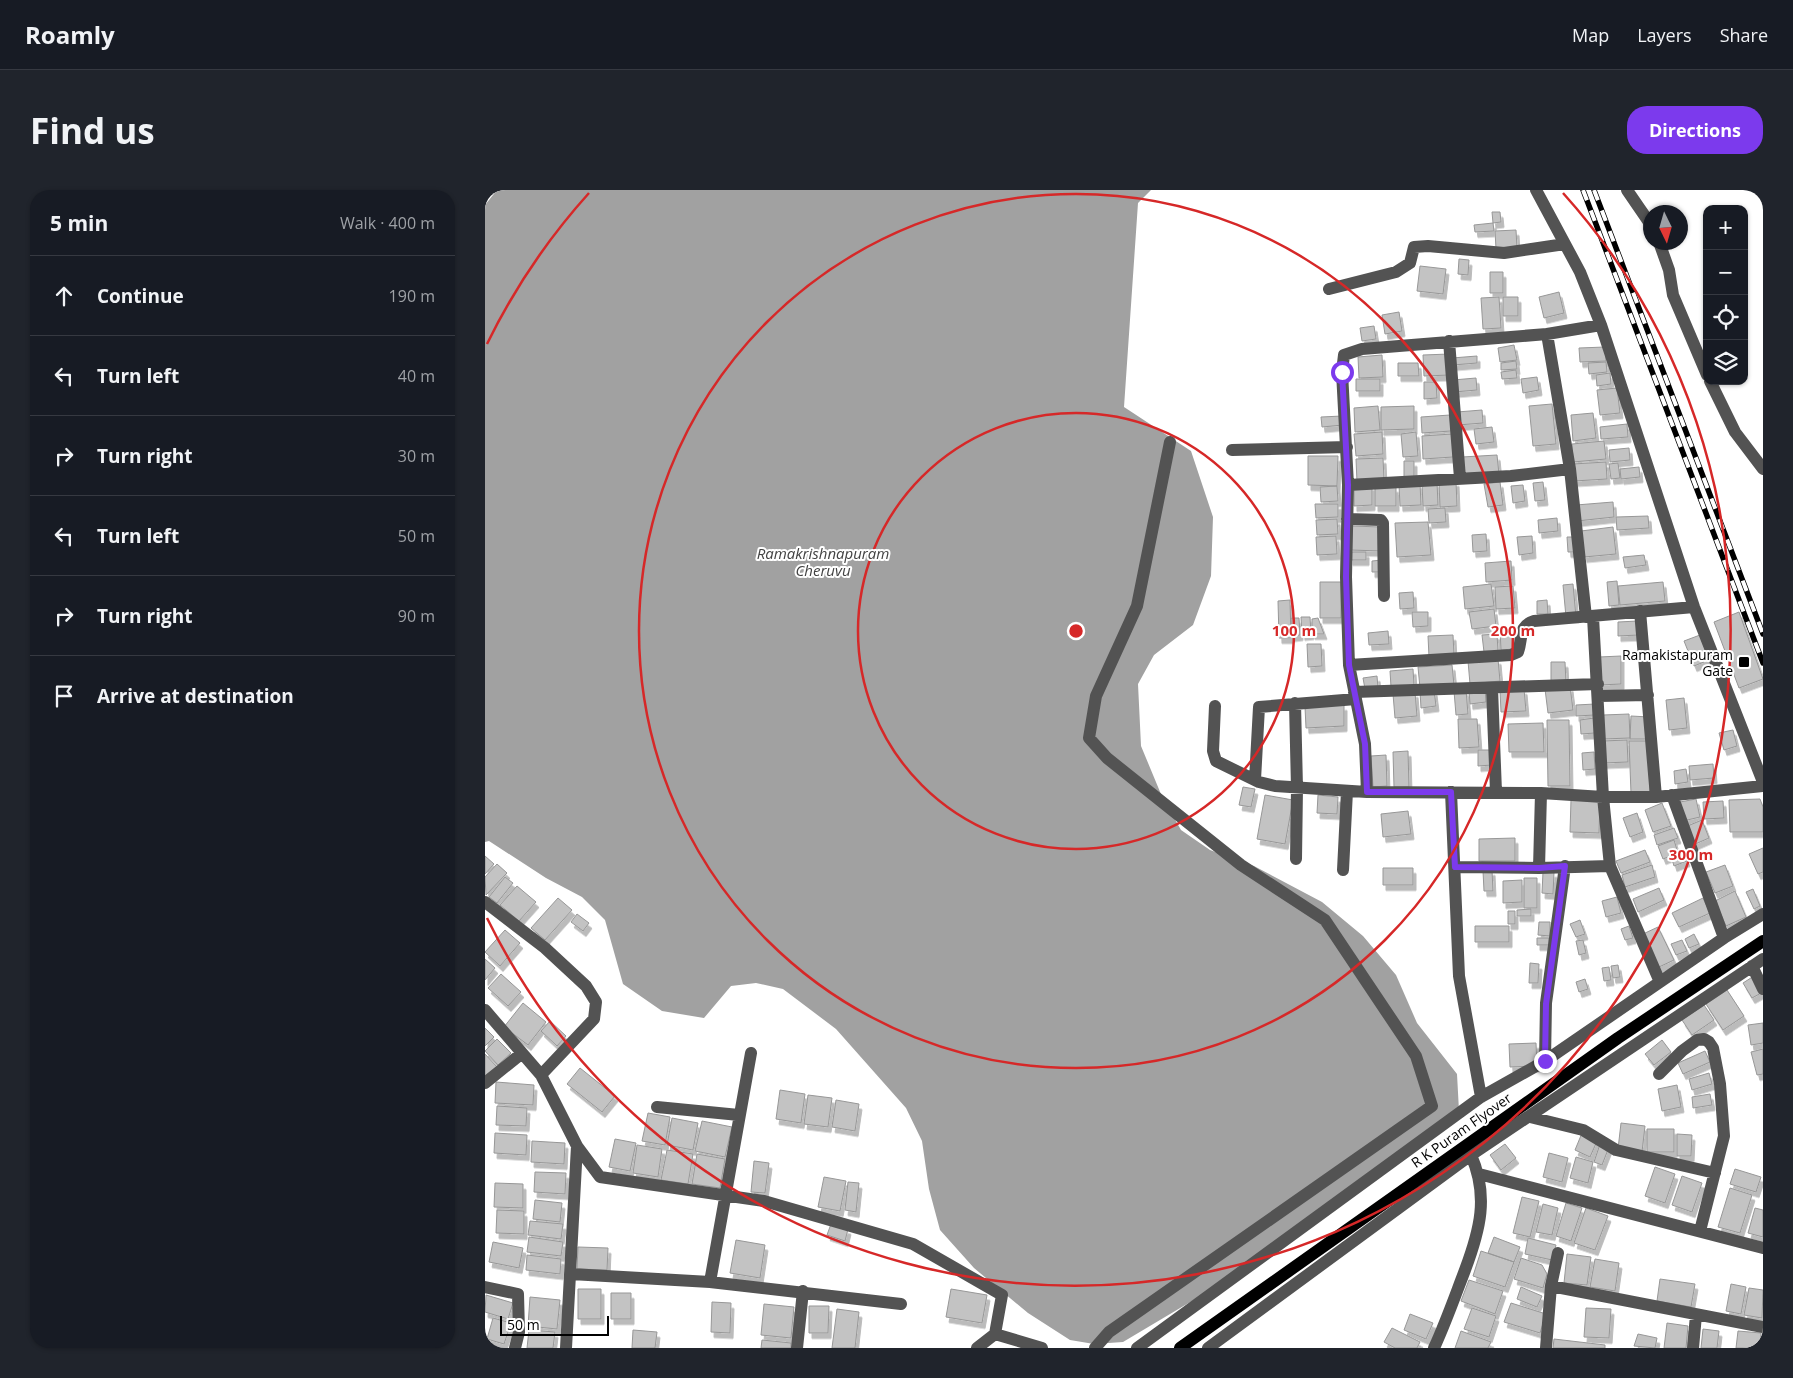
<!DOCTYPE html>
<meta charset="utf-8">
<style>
body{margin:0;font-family:"Open Sans",sans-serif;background:#20242c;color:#f1f3f6}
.controls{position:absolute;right:15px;top:15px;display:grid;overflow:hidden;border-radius:10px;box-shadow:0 1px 4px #0004}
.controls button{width:45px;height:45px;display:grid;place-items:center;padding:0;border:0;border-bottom:1px solid #363941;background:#171b24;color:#f1f3f6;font:25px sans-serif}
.compass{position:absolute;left:1158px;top:15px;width:45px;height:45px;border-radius:50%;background:#171b24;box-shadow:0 1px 4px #0004;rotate:175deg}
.scale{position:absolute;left:15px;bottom:12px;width:109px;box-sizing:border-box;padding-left:5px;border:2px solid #000;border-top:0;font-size:14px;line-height:18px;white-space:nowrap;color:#000;-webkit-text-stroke:4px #fff;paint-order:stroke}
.stop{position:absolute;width:15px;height:15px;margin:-11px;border:4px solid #7c3aed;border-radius:50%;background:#fff}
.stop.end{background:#7c3aed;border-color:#fff;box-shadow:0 1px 5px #0008}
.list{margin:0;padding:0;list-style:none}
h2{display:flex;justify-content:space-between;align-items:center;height:65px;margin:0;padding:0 20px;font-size:21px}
h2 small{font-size:16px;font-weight:400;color:#9ea1a6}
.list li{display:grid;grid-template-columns:32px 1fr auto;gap:15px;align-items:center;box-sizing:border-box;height:80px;padding:0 20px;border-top:1px solid #363941}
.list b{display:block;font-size:19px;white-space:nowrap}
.list em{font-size:16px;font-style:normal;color:#9ea1a6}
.icon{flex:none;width:28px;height:28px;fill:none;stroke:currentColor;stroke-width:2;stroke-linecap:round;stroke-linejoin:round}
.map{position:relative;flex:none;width:1278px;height:1158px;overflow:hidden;border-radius:20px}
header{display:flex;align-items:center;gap:30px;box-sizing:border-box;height:70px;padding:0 25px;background:#171b24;border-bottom:1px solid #363941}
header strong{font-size:24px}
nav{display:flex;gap:28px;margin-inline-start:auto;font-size:18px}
.intro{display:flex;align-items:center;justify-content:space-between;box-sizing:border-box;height:120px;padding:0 30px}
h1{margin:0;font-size:35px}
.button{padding:12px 22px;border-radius:20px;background:#7c3aed;color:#fff;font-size:18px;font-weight:700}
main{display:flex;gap:30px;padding:0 30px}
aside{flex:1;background:#171b24;border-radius:20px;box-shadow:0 1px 4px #0004}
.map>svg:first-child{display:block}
.water{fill:#a1a1a1}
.building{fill:#c3c3c3;stroke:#979797;filter:url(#shadow)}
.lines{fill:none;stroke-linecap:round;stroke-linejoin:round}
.minor{stroke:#535353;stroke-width:12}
.major{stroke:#000;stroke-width:12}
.rail-casing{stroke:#000;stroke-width:5.5}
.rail{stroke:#fff;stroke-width:4;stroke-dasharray:11;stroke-linecap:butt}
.route{stroke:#7c3aed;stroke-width:6}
.ring{fill:none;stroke:#d62828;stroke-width:2.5}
.poi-dot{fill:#000;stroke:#fff;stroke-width:2}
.labels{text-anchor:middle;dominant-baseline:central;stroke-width:4;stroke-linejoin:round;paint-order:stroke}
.poi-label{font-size:14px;fill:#000;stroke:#fff;text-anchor:end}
.street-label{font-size:14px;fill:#000;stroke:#fff}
.water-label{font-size:15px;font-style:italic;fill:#424242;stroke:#fff}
.centre{fill:#d62828;stroke:#fff;stroke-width:2.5}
.ring-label{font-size:15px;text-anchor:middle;font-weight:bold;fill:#d62828;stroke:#fff;stroke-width:4;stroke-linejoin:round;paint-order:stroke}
</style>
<header>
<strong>Roamly</strong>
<nav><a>Map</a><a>Layers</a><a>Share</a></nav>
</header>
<div class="intro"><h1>Find us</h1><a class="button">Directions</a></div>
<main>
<aside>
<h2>5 min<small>Walk · 400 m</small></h2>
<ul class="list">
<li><svg class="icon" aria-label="ahead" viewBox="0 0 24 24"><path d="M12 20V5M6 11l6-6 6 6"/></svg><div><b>Continue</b></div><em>190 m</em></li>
<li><svg class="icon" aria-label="left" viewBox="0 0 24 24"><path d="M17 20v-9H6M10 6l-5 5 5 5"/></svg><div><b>Turn left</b></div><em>40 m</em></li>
<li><svg class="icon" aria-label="right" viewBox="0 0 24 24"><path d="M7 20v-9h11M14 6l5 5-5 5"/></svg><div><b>Turn right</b></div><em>30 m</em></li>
<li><svg class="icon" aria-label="left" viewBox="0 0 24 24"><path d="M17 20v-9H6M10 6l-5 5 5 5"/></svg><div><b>Turn left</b></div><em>50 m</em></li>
<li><svg class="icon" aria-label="right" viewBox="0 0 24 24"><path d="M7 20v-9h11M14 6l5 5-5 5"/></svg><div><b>Turn right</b></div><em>90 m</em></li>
<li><svg class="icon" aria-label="arrive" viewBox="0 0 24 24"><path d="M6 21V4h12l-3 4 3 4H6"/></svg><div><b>Arrive at destination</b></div></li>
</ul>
</aside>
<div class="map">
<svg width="1278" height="1158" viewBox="0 0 1278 1158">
<defs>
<filter id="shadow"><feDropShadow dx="3" dy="5.5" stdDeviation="0" flood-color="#0004"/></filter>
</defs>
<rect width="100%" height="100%" fill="#fff"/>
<!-- water -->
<path class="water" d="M12,0h654l-13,13 -14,204 67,44 22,66 -2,59 -18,49 -39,30 -16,29 3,62 22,53 18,31 29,20 44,16 68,36 41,34 33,39 21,48 40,51 2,37 -257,184 -79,47 -29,2 -24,-4 -42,-27 -54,-45 -34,-38 -11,-41 -7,-48 -16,-33 -70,-79 -53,-40 -27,-6 -25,3 -27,32 -42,-7 -39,-27 -18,-64 -23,-23 -36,-19 -57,-37 -4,1v-637z"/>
<!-- building -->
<path class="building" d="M1007,22h8l1,10 -8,1z
M1008,33l1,8 -19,1 -1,-7z
M1031,40l1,18 -21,1 -1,-18z
M974,69l10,1 -1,15 -10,-1z
M935,76l26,3 -3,25 -26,-3z
M1005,82h13v21h-13z
M1074,102l5,21 -20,5 -5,-21z
M1014,107l2,31 -18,1 -2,-31z
M1018,107h15v19h-15z
M914,122l3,19 -17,3 -3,-19z
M889,136l2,13 -14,2 -2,-13z
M1029,155l3,15 -17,2 -2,-14z
M1120,157l1,14 -26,1 -1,-14z
M964,164l1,21 -26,1 -1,-21z
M897,165l1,22 -24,1 -1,-21z
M992,166v7l-24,2 -1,-7z
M1031,171l1,8 -16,1v-7z
M1121,172l1,10 -18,2 -1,-11z
M913,173h20l1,13h-21z
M1031,180l1,8 -15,1 -1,-7z
M1125,183l1,11 -14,2 -1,-11z
M1052,187l2,13 -16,3 -2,-14z
M991,188l1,12 -23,2 -1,-12z
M871,189h24v12h-24z
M939,192h12l1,16 -13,1z
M1132,198l3,25 -20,2 -3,-25z
M1067,214l4,40 -23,2 -4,-40z
M893,216l2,24 -25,2 -1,-24z
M929,216v23l-33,1v-23z
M997,220l1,13 -25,2 -1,-13z
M1108,223l3,25 -23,3 -2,-26z
M965,225l1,16 -29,2 -1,-16z
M857,226l1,9 -21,2 -1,-10z
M1142,234l1,13 -27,2 -1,-12z
M1007,237l2,15 -18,2 -2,-15z
M897,242l1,22 -27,2 -2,-22z
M931,242l2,24 -15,1 -2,-23z
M967,244l1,23 -30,2 -1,-23z
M1119,251l2,18 -33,3 -1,-18z
M1144,258l1,12 -20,2 -1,-12z
M1012,265l2,19 -35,2 -2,-19z
M823,266h30l-1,30 -29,-1z
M898,268l1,22 -27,2 -1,-23z
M919,271h10v18l-10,1z
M1121,272l1,17 -33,2 -1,-17z
M1133,273l2,15 -9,1 -2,-15z
M1154,277l1,10 -19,2 -1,-10z
M971,291l1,25 -17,1 -1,-25z
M952,292l1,23 -15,1 -1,-23z
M1015,292l3,23 -15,2 -4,-23z
M1058,292l2,18 -10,1 -2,-18z
M935,293l1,22 -21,1 -1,-21z
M887,295v20l-18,1v-20z
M1038,295l2,16 -12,2 -2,-17z
M852,296l1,15 -17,1 -1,-15z
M890,297h21v19h-21z
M1128,312l1,15 -37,4 -1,-16z
M830,314h23v13l-22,1z
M960,318l1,14 -17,1 -1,-14z
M1163,326l1,12 -32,2 -1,-13z
M1072,328l1,13 -19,2 -1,-13z
M852,329l1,15 -21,1 -1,-15z
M943,332l3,33 -34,2 -2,-34z
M866,336l31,1 -1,24 -31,-1z
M1128,337l3,27 -32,3 -3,-26z
M1001,344l1,17 -14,1 -1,-17z
M851,346l1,18 -20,1 -1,-18z
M1047,346l1,17 -14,2 -2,-18z
M1082,347h7l2,15h-8z
M865,362h16v8h-16z
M1159,365l2,10 -21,3 -2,-11z
M897,370v12h-10v-11z
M1026,371l1,19 -26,2 -1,-19z
M1132,391l2,24 -10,1 -2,-24z
M835,392h21v36h-21z
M1178,392l2,19 -45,4 -2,-19z
M1006,394l3,22 -29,3 -2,-22z
M1088,394l3,33h-10l-3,-32z
M1028,396l2,22 -19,1 -1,-22z
M928,402l1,16 -14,1 -1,-16z
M805,410l1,38h-12l-1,-37z
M1062,410l1,14h-11v-13z
M1009,419l2,17 -24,3 -3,-17z
M927,422h16v14l-15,1z
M1254,422l24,67 -24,9 -25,-66z
M816,427h9l1,17 -9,1z
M806,428h8l1,17 -8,1z
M833,428l6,16h-12v-15z
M1153,431l1,14 -21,1v-14z
M1028,439l1,20 -13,1 -1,-20z
M903,441l1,13 -20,1 -1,-12z
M1012,444l1,17 -14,1 -2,-17z
M968,445l1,20 -25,2 -1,-21z
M1215,445l9,25 -15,6 -10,-25z
M822,454h14l1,22 -14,1z
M1136,466v28l-21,1 -1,-28z
M1013,469l2,22 -30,3 -2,-23z
M1066,472h14l1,21h-15z
M967,475l2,20 -34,3 -2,-21z
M928,479l1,16 -23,2 -1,-16z
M892,486l1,12 -13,1 -2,-11z
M1085,496l3,24 -25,3 -3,-24z
M1000,498l1,14 -16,2 -1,-14z
M1039,499l2,22 -25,1 -1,-22z
M949,500l2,16 -15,2 -1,-17z
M981,500l2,24 -12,1 -2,-24z
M930,502l2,24 -22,2 -2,-24z
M1199,508l3,30 -18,2 -3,-30z
M1110,514v11l-19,1v-11z
M859,515v21l-38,2 -1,-21z
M1144,524l1,24 -27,1v-24z
M1146,526l18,1 -1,22h-18z
M1109,528l1,15 -14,1 -1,-14z
M973,529h19l2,28 -20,1z
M1062,530h22l1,66h-22z
M1058,533l1,29h-35l-1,-28z
M1248,540l4,16 -13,4 -5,-17z
M1142,550l1,22 -25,1v-22z
M1144,551h19l2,51 -19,1z
M993,560h14v15l-14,1z
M923,561l1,36h-15l-1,-35z
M1109,562l1,17 -12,1 -1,-17z
M901,565l1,31 -14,1 -2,-31z
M1228,574l1,14 -24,2 -1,-14z
M1201,579l2,13 -13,2 -1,-13z
M758,597l12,2 -4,18 -12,-2z
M780,605l28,5 -8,44 -28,-5z
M833,605l20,2 -1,17 -20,-1z
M1211,609l4,18 -17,4 -3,-19z
M1275,609l3,8v25h-33l-1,-32z
M1086,610l29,1 -1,32 -29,-1z
M1238,611l1,17 -20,1 -1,-17z
M1177,613l9,23 -18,6 -8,-22z
M923,621l3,23 -28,3 -2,-23z
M1152,623l6,19 -13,5 -7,-19z
M1217,630l7,18 -16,7 -8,-18z
M1189,638l4,10 -21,7 -3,-10z
M1030,648v23h-36v-22z
M1189,650l4,13 -15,6 -5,-13z
M1278,658v24l-5,2 -9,-20z
M1160,660l5,12 -29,11 -5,-12z
M1198,662l4,9 -13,5 -3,-10z
M0,666l9,8 -9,10z
M12,674l10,9 -21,22 -1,-18z
M1167,675l3,12 -30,10 -3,-12z
M1240,675l8,21 -18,7 -9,-21z
M898,678h30v17h-30z
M1007,680l1,21h-9l-1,-20z
M1058,682h11l-1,22 -11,-1z
M20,687l8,6 -16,20 -8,-6z
M1039,688h13v30h-13z
M1037,690v22l-19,1v-22z
M32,696l19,16 -17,19 -19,-16z
M1174,698l5,12 -26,12 -5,-13z
M1268,699l7,17 -6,3 -8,-17z
M1250,701l11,26 -20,9 -11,-25z
M1132,707l4,16 -15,4 -4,-16z
M73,708l14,12 -27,30 -14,-12z
M1218,708l7,15 -31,14 -7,-14z
M1046,719v7h-14v-6z
M1023,721h7v13h-7z
M92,724l12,9 -6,8 -12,-9z
M1095,730l5,14 -9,3 -6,-13z
M1054,732h11v14l-12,-1z
M990,736h34v16h-34z
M1144,736l4,12 -8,2 -4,-11z
M1173,737l16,33 -15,7 -16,-33z
M20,740l15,13 -20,23 -15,-14z
M1209,744l5,10 -10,4 -4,-9z
M1052,748h12v7h-12z
M1098,750l3,13 -7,2 -3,-14z
M1197,750l5,11 -11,4 -5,-11z
M0,769l10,9 -10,12z
M1045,773l9,1 -1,19h-9z
M1133,775l2,12 -7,1 -2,-12z
M1124,777l2,13 -7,1 -2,-13z
M16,784l20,18 -13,14 -20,-18z
M1269,786l9,16 -11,6 -9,-15z
M1100,789l3,10 -9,3 -3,-10z
M1242,800l17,26 -21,14 -17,-26z
M38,813l23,19 -18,23 -24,-18z
M1219,815l10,15 -22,15 -10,-15z
M65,831l16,15 -9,10 -16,-15z
M1278,833v20l-12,2 -3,-20z
M0,838l9,9 -9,9z
M12,849l14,14 -13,12 -13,-14z
M1177,850l9,12 -17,13 -9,-11z
M1051,853l1,23 -27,1 -1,-23z
M1278,859v25l-6,1 -6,-23z
M1220,861l5,11 -27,12 -5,-11z
M0,864l12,13 -12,9z
M95,878l35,28 -13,16 -35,-28z
M1224,883l3,11 -20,6 -3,-11z
M11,892l38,3 -1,20 -38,-2z
M1192,895l4,22 -19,4 -4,-22z
M295,900l25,4 -4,29 -25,-4z
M1225,904l2,11 -19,3 -1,-11z
M323,905l24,3 -4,29 -24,-3z
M351,910l23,4 -4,27 -23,-4z
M12,916l30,2 -1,18 -30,-1z
M163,923l22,4 -5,28 -23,-4z
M187,928l26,5 -5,27 -26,-5z
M217,931l30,6 -7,30 -30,-6z
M1136,933l24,3 -3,26 -24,-3z
M1162,939h27v23h-27z
M10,943l32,2 -1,20 -32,-2z
M1097,943l16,6 -8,18 -15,-7z
M1192,944l15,1 -1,21h-14z
M130,949l21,4 -6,28 -21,-4z
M47,951l33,2 -1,21 -33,-2z
M1020,954l11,14 -15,12 -11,-15z
M1115,954l9,3 -7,18 -8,-3z
M152,955l25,4 -4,28 -25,-4z
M182,960l26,4 -5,30 -27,-4z
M1064,963l19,5 -6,24 -19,-5z
M212,964l28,5 -5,29 -28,-4z
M1091,967l17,5 -5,21 -18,-5z
M269,971l15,2 -4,30 -14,-1z
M1170,977l20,7 -10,29 -20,-7z
M1250,979l26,8 -5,15 -26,-8z
M50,982l31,1 -1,21 -31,-2z
M1197,986l20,7 -10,29 -20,-7z
M339,987l22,4 -6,30 -22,-4z
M363,992l11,1 -3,29 -11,-2z
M10,993l28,1v24l-29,-1z
M1245,998l22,7 -12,38 -22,-6z
M1037,1007l17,4 -9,36 -17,-4z
M50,1010l27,3 -2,19 -27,-3z
M1081,1013l16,5 -11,33 -15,-5z
M1058,1014l15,4 -6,27 -16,-3z
M1101,1018l22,8 -13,34 -21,-7z
M1270,1018l8,2v27l-15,-4z
M12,1020l27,1v23l-28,-1z
M45,1031l33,3 -2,15 -33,-4z
M346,1034l17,5 -3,12 -18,-6z
M44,1047l34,5 -2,14 -34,-4z
M1009,1047l26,10 -6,15 -26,-9z
M1043,1048l28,7 -4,15 -27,-6z
M251,1050l29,5 -5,33 -30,-5z
M8,1052l30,6 -4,20 -30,-6z
M93,1057l30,1 -1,22 -30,-1z
M996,1061l33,11 -9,25 -32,-11z
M1082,1064l24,3 -4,28 -23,-2z
M42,1065l34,4 -1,15 -34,-4z
M1036,1068l21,7 5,9 -4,14 -29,-9z
M1110,1069l24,4 -4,28 -25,-4z
M1175,1089l35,5 -4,23 -34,-6z
M984,1090l34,11 -8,23 -34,-13z
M1246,1094l15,3 -5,27 -15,-3z
M1036,1097l21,9 -5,11 -20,-8z
M1264,1098l14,2 -1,28 -18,-3z
M93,1099h23v30h-23z
M466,1099l36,6 -5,28 -36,-6z
M126,1103h20v26h-20z
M1,1105l27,8 -5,16 -23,-7z
M45,1107l30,3 -3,29 -29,-3z
M227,1112l19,1 -1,30 -19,-1z
M1026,1113l35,11 -6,19 -36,-11z
M279,1114l30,3 -3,31 -30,-3z
M324,1116h20l-1,27h-19z
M987,1118l24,8 -7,21 -25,-8z
M1101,1118l25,1 -2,29 -25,-1z
M352,1119l22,3 -4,36h-23z
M925,1124l23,9 -7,16 -22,-9z
M8,1128l18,5 -7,21 -17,-5z
M1182,1133l21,3 -2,22h-22z
M907,1138l28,14 -3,6h-22l-11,-6z
M1218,1139l16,2 -2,17h-16z
M44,1140l26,2 -2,16h-26z
M148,1140l24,2 -2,16h-23z
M976,1141l30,11 -3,6h-33z
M1253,1141l23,2 -1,15h-24z
M1153,1144l19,4 -2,10 -21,-2z
M1069,1149l51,6v3h-52z
M277,1150l29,3v5h-30z"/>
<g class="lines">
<!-- minor -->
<path class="minor" d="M1051,0l44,82 21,53 93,282 69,175
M1142,0l24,35
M1174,52l10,28 4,25 34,80
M844,99l67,-17 14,-9 4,-16 14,-1 76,7 61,-9
M1062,144l23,135 16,148
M964,151l11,137
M1225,191l25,51 28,37
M747,260l115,-3
M863,295l163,-9 59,-7
M862,329l34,1 2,3 1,73
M1155,421l16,186
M1108,427l10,180 7,69 50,116
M864,475l162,-10 7,-3c5,-14 0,-26 16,-31l160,-14
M1007,498l4,104
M869,502l244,-8
M1114,506l49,-1
M810,513l2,85 -1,71
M730,516l-2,45 3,10 43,21 16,4 92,6 174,1 62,4h53l107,-11
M770,590l4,-73 97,-8
M882,602l-2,-48 -16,-79 -3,-88 2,-92 -6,-113 2,-17 18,-6 185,-15 54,-9
M966,602l8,184 22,121
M1187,605l52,143
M971,677l83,1 71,-2
M1054,678l2,-75
M858,680l4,-79
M0,712l60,46 41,38 10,16 -2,17 -53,56
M1267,776l11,23
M0,820l56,65 36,71 23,31 164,24 149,43 89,51 -7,39 -18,14
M1060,871l1,-58 19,-137
M1174,884l23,-23 15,-11 7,-1 5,3 4,6 7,36 4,52 -24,95
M0,893l36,-29
M172,917l82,8
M1045,927l53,13 33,20 99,23
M994,984l284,74
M86,1084l139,8 191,22
M225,1092l41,-229
M1066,1096l212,41
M0,1097l33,7 1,38 -4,16
M510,1144l47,14
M81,1158l11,-202
M312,1158l6,-57
M610,1158l14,-16 323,-226 -16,-50 -91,-136 -84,-55 -134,-107 -18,-20 7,-42 41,-90 33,-164
M652,1158l344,-251 64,-36 179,-123 39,-24
M723,1158l263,-193 292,-196
M949,1158c12,-26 21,-52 31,-78 15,-40 24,-74 6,-115
M1061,1158l5,-62 7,-33
M1208,1158l3,-33"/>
<!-- major -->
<path class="major" d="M695,1158l438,-310 145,-97"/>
<defs>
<path id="rail" d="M1098,0l180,473
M1109,0l169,444"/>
</defs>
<!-- rail casing -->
<use href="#rail" class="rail-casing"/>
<!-- rail -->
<use href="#rail" class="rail"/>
</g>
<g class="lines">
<!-- route -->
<path class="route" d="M857,182l6,113 -2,92 3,88 16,79 2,48h84l4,75 84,1 26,-2 -19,138 -1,57"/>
</g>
<!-- distance rings -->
<g class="ring">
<circle cx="591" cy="441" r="218"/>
<circle cx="591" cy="441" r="437"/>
<path d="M2 154A655 655 0 0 1 104 3M1078 3A655 655 0 1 1 2 728"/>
</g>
<!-- markers -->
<rect class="poi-dot" x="1253" y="466" width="12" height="12" rx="2.5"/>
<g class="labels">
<!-- poi labels -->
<g class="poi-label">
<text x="1248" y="464">Ramakistapuram<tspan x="1248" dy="16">Gate</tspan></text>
</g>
<!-- street labels -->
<g class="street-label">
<text transform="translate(976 940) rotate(-35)">R K Puram Flyover</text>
</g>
<!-- water labels -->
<g class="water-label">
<text x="338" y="363">Ramakrishnapuram<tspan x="338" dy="17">Cheruvu</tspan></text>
</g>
</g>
<circle cx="591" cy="441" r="8" class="centre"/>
<g class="ring-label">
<text x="809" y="446">100 m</text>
<text x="1028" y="446">200 m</text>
<text x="1206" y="670">300 m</text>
</g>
</svg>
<div class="controls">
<button>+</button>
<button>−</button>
<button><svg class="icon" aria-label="locate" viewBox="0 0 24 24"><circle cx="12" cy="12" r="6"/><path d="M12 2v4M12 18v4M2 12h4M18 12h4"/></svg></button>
<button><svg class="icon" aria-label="layers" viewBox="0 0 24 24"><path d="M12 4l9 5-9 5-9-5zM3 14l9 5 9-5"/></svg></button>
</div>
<svg class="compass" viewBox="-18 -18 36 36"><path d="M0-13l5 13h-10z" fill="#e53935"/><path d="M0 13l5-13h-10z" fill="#9ea1a6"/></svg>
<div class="scale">50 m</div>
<div class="stop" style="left:857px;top:182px"></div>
<div class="stop end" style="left:1060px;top:871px"></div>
</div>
</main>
